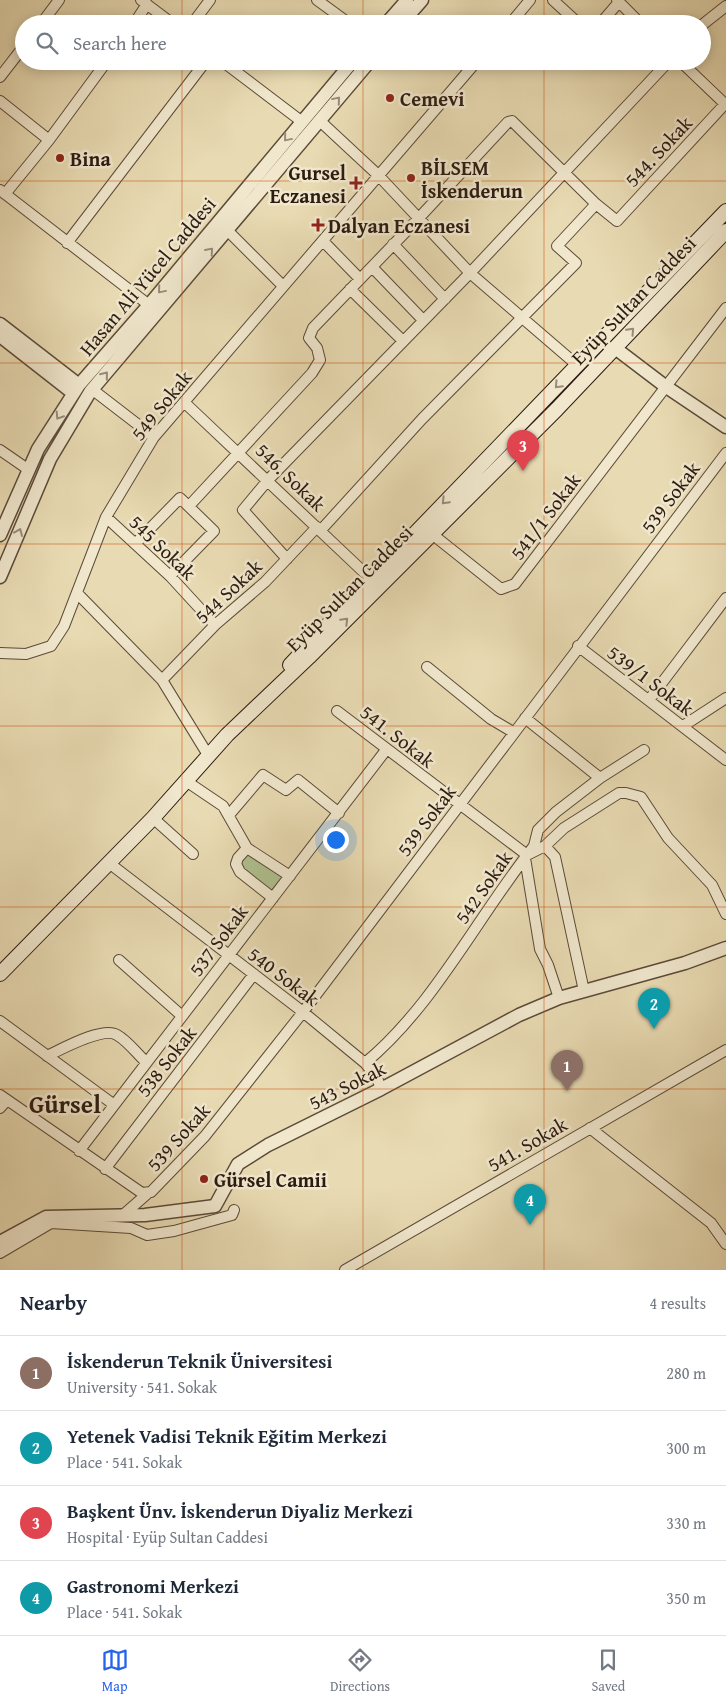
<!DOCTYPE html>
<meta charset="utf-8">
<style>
body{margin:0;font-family:"Gentium Book Plus",serif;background:#f2f2f3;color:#1f2937}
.you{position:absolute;left:335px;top:839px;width:18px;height:18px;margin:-12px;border:4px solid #fff;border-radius:50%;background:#1a73e8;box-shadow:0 0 0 8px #1a73e833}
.badge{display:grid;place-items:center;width:32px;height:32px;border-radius:50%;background:#2563eb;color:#fff;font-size:16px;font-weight:700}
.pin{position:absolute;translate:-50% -41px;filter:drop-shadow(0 1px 2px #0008)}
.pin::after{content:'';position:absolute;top:26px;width:18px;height:15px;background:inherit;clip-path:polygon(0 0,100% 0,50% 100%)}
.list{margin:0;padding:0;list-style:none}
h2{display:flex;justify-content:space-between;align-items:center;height:65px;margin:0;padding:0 20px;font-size:21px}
h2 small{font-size:16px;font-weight:400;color:#747a83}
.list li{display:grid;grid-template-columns:32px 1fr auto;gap:15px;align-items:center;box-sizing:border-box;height:75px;padding:0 20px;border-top:1px solid #e0e1e3}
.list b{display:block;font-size:19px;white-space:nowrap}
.list p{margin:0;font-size:16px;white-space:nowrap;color:#747a83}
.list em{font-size:16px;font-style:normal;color:#747a83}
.icon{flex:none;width:28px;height:28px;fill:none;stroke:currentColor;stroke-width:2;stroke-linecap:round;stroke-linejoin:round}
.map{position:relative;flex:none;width:726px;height:1270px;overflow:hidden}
.search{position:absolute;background:#fff;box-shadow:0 2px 12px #0003;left:15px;right:15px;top:15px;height:55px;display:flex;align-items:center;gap:12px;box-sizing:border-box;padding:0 18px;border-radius:28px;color:#747a83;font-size:19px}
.sheet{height:365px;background:#fff}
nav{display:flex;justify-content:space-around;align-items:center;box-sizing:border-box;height:70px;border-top:1px solid #e0e1e3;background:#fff;font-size:14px;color:#747a83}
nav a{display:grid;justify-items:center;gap:2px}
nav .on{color:#2563eb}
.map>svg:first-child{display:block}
.green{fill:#b0c190;stroke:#6e6e50}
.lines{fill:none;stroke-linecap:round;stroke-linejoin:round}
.minor-casing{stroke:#5b4b39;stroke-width:12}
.tertiary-casing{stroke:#5b4b39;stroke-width:15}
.secondary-casing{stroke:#2c1b11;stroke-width:16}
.minor{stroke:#f0e7cd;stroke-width:10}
.tertiary{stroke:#f0e7cd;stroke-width:12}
.secondary{stroke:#f0e7cd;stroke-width:14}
.oneway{stroke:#988b78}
.grid{fill:none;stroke:#cc500d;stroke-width:1;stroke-opacity:0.55}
.poi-dot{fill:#8f2418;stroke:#f0e7cd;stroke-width:2}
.labels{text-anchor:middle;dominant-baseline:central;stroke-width:5;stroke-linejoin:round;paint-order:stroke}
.poi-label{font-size:20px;font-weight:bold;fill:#2c1b11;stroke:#f0e7cd;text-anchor:start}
.street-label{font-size:20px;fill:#2c1b11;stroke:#f0e7cd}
.district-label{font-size:25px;font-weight:bold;fill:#2c1b11;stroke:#f0e7cd}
</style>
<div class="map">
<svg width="726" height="1270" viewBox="0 0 726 1270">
<rect width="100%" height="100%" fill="#e8dab2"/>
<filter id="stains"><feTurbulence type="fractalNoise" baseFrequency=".004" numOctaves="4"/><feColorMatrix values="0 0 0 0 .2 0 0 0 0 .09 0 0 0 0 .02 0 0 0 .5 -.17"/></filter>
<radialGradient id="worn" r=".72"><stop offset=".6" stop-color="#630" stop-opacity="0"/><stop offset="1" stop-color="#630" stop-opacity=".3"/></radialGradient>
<!-- green -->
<path class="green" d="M247,851l37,25 -14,16 -25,-19 -5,-13z"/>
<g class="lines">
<defs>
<path id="minor" d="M141,0l32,24
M317,0l33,24
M553,0l26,24
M617,0l24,24
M41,24l18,-24
M134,24l13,-20
M192,24l18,-24
M510,24l20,-24
M600,24l19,-22
M702,25l24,-19
M222,61l79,60
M459,61l10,9
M680,61l46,44
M0,77l24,-31
M0,101l49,39
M320,121l58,54 92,98 107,92
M0,190l149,115
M5,194l44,-54 58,-79
M596,204l21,17 109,-118
M228,231l55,55
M323,241l37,38
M67,243l139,-182
M393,244l52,55
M372,267l51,53
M350,289l53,52
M93,390l61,47
M185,403l186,176
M0,450l29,20
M189,506l123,-133 8,-13 -3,-12 -8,-10 4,-10 105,-109 90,-97 4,-1 84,83 -39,42 19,17 -154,156 -101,111
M106,517l64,59 45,49
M432,534l69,55 14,-5 211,-276
M135,544l45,-46 34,33 -44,45
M287,559l-44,-49 25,-30 202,-207 199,-212
M77,593l85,87 46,75
M578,646l148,114
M0,653l26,1 25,-8 13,-20 42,-109 48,-80 323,-376
M427,667l64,52 22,13
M162,680l53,-55 50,-43 52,-55
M649,700l77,-102
M337,711l190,144 18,-9 19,-18 55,-35h7l15,4 27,41 44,47 14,29
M525,718l75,60
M683,726l43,-28
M186,781l37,25 24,42 43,28
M229,815l34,-40 23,15 12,-10 41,33
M153,818l40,36
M545,846l10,11 29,134
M247,848l-9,10 -2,6 4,8 33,26
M525,858l15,91 8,16 11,33
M109,863l194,149 62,51 12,15 4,11
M119,960l63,56
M0,1021l113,83
M47,1056c15,-7 56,-30 70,-21 11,6 20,19 29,27
M365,1063c69,-57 113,-147 169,-217l4,-16 18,-18 44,-34 44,-28
M0,1095l142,98 9,-1 54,-56 98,-124 423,-559
M0,1108l7,-8
M590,1128l121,95 15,21
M79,1151l307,-401
M105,1169l149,-195
M123,1215l24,-21
M0,1253l51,-30 80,5 16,7 27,-4 58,-16 2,-5
M345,1270l381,-220"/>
<path id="tertiary" d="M386,24l21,-24
M401,24l21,-24
M0,324l79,61
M0,336l73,57
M615,348l50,38 61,41
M0,535l38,-86 41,-64 70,-80 204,-244
M0,577l50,-118 40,-67 280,-331
M0,1242l46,-25 99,-2 70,-9 23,-42 30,-19 113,-56 138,-74 40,-17 126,-35 41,-15"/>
<path id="secondary" d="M290,665l81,-86 355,-368
M0,974l153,-156 74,-83 82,-78 248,-248 169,-178"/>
</defs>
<!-- minor casing -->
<use href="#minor" class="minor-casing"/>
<!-- tertiary casing -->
<use href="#tertiary" class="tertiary-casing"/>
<!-- secondary casing -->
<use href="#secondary" class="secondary-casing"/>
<!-- minor -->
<use href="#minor" class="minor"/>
<!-- tertiary -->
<use href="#tertiary" class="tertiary"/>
<!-- secondary -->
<use href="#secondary" class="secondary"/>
</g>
<!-- one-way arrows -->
<defs><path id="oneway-chevron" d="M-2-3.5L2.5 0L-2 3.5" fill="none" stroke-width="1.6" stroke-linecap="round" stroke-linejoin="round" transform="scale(1.25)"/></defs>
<g class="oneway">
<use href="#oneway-chevron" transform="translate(337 100) rotate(-50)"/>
<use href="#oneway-chevron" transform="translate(287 138) rotate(130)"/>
<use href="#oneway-chevron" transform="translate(210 251) rotate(-49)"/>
<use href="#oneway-chevron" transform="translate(161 290) rotate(130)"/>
<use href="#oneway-chevron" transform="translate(631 331) rotate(-47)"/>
<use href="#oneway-chevron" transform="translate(105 375) rotate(-51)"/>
<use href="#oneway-chevron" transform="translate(558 385) rotate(133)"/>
<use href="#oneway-chevron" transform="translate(59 416) rotate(123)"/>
<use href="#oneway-chevron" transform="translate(445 501) rotate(134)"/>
<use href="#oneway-chevron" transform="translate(19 532) rotate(-67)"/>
<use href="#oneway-chevron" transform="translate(345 621) rotate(-45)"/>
</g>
<!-- grid -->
<path class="grid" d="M182,0v24M363,0v24M544,0v24M182,61v1209M363,61v1209M544,61v1209M0,181h726M0,363h726M0,544h726M0,726h726M0,907h726M0,1089h726"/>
<!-- markers -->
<g class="poi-dot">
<circle cx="390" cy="98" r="5"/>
<circle cx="60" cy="158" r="5"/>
<circle cx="411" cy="178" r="5"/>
<path d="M353.5 175.5h5v5h5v5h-5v5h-5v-5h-5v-5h5z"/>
<path d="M315.5 217.5h5v5h5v5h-5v5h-5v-5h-5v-5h5z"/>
<circle cx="204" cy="1179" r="5"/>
</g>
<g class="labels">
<!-- poi labels -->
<g class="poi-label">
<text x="400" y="98">Cemevi</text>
<text x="70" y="158">Bina</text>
<text x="421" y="167">BİLSEM<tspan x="421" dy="23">İskenderun</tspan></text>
<text x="346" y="172" text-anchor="end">Gursel<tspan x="346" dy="23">Eczanesi</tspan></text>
<text x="328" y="225">Dalyan Eczanesi</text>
<text x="214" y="1179">Gürsel Camii</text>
</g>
<!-- street labels -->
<g class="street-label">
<text transform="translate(658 151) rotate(-47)">544. Sokak</text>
<text transform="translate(147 276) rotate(-50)">Hasan Ali Yücel Caddesi</text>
<text transform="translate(633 300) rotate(-46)">Eyüp Sultan Caddesi</text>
<text transform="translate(161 405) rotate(-51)">549 Sokak</text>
<text transform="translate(291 477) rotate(44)">546. Sokak</text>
<text transform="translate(670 497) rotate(-53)">539 Sokak</text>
<text transform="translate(545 516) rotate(-53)">541/1 Sokak</text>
<text transform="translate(163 547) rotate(44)">545 Sokak</text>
<text transform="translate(349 588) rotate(-45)">Eyüp Sultan Caddesi</text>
<text transform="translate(228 591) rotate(-43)">544 Sokak</text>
<text transform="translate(651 680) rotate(37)">539/1 Sokak</text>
<text transform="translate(398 736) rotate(38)">541. Sokak</text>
<text transform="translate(426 820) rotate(-53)">539 Sokak</text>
<text transform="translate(483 887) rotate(-55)">542 Sokak</text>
<text transform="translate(218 940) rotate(-53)">537 Sokak</text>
<text transform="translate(284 976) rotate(37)">540 Sokak</text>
<text transform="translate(166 1061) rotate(-52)">538 Sokak</text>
<text transform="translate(347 1085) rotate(-27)">543 Sokak</text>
<text transform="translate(178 1137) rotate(-48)">539 Sokak</text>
<text transform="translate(527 1144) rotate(-30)">541. Sokak</text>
</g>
<!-- district labels -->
<g class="district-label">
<text x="65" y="1104">Gürsel</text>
</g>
</g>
<rect width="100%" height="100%" filter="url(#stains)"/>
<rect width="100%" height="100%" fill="url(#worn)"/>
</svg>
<div class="you"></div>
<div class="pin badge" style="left:567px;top:1091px;background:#8d6e63">1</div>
<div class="pin badge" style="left:654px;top:1029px;background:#0f9aa8">2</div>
<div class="pin badge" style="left:523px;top:471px;background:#e0444e">3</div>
<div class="pin badge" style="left:530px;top:1225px;background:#0f9aa8">4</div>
<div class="search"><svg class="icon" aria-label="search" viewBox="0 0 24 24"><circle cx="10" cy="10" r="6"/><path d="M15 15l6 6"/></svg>Search here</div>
</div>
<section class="sheet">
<h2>Nearby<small>4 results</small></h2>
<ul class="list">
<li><span class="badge" style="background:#8d6e63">1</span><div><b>İskenderun Teknik Üniversitesi</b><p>University · 541. Sokak</p></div><em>280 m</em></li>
<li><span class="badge" style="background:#0f9aa8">2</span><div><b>Yetenek Vadisi Teknik Eğitim Merkezi</b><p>Place · 541. Sokak</p></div><em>300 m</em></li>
<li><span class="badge" style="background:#e0444e">3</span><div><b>Başkent Ünv. İskenderun Diyaliz Merkezi</b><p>Hospital · Eyüp Sultan Caddesi</p></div><em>330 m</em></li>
<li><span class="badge" style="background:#0f9aa8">4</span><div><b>Gastronomi Merkezi</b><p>Place · 541. Sokak</p></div><em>350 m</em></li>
</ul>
</section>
<nav>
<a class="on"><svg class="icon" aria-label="map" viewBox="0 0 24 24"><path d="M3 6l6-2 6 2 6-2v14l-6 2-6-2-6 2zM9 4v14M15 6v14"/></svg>Map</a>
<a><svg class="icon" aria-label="directions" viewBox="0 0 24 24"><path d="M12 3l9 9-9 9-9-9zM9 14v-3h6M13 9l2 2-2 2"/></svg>Directions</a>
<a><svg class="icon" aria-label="saved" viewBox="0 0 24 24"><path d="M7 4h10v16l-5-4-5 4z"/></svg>Saved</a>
</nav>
